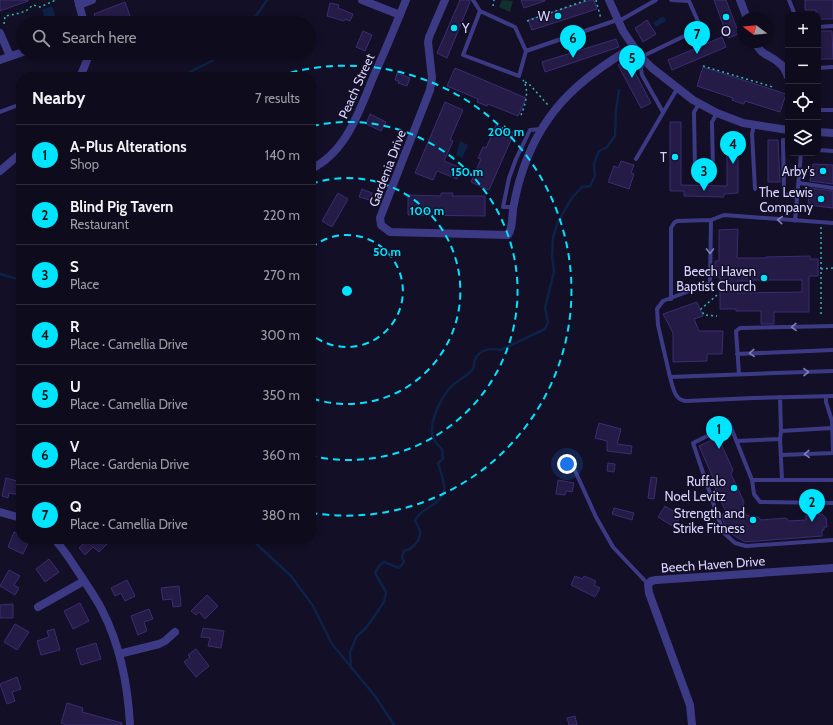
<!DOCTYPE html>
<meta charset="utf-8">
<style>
body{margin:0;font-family:Cabin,sans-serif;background:#171425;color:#f1f3f6}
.controls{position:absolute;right:12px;top:12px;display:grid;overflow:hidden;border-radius:8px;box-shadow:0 2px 6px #0003}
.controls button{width:36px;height:36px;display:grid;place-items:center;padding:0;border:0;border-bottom:1px solid #2e2b3b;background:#0e0b1c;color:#f1f3f6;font:20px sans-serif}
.compass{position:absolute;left:737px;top:12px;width:36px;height:36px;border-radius:50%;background:#0e0b1c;box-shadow:0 2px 6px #0003;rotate:286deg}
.you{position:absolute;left:567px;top:464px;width:14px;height:14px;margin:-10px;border:3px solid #fff;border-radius:50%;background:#1a73e8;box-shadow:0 0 0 6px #1a73e833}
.badge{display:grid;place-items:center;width:26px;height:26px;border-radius:50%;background:#00e5ff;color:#111;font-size:13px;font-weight:700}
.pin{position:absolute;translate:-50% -33px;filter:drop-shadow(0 1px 2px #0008)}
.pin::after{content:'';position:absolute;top:21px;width:14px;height:12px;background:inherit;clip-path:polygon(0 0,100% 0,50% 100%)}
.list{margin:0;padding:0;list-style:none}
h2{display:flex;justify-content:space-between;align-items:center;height:52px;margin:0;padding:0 16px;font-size:17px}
h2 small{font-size:13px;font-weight:400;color:#9b9ba3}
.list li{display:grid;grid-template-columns:26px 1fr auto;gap:12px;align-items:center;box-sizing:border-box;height:60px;padding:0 16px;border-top:1px solid #2e2b3b}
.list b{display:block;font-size:15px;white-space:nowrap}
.list p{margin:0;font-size:13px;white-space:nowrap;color:#9b9ba3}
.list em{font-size:13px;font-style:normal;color:#9b9ba3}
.icon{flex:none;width:22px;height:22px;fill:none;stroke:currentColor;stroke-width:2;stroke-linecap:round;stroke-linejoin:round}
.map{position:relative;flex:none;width:833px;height:725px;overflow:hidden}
.search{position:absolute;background:#0e0b1c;box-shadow:0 2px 6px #0003;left:16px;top:16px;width:300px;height:44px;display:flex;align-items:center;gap:10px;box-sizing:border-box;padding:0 14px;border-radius:22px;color:#9b9ba3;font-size:15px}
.panel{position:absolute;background:#0e0b1c;box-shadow:0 2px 6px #0003;left:16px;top:72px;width:300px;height:472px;border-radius:16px}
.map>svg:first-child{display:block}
.green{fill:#12302f}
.water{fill:#0c2248}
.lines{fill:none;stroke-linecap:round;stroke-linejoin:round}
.stream{stroke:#0c2248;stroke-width:2.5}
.building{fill:#241b47;stroke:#3b2d73;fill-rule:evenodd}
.path{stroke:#2fb8b0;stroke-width:1.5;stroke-dasharray:2 3;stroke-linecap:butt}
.service{stroke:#3d3a85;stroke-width:4}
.minor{stroke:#3d3a85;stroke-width:8}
.oneway{stroke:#837fbc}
.ring{fill:none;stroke:#00e5ff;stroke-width:2;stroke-dasharray:7 5}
.poi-dot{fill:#00e5ff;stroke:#130f26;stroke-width:1.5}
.labels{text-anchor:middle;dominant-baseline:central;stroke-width:3;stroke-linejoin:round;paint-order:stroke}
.poi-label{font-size:13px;fill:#d9d4ff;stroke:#130f26;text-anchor:end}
.street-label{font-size:13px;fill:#d9d4ff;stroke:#130f26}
.centre{fill:#00e5ff;stroke:#130f26;stroke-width:2}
.ring-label{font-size:12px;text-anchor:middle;font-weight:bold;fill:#00e5ff;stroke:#130f26;stroke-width:3;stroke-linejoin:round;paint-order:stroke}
</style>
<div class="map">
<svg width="833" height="725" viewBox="0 0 833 725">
<rect width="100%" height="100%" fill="#130f26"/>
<!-- green -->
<path class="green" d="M502,0l11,1 -3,11 -11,-5z"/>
<!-- water -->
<path class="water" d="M52,6l5,16 -10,1 -5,-13z
M663,16l3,5 -10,6 -3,-4z
M460,141l8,4 -6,13 -6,-3z"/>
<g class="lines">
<!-- stream -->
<path class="stream" d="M249,23l5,-4 13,-19
M180,77l39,-20 2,-4
M0,274l21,6
M251,539l40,37 22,30 19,38 43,52 19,29
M351,668l-1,-16 7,-16 8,-7 6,-8 13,-19 2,-10 -11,-19 4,-7 5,-4 15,6 5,-6 -2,-5 2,-6c9,-2 17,-11 16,-20 -1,-3 -3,-7 -5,-10 3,-7 7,-9 13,-13 23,-13 17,-23 10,-45l5,-4 -1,-10c-6,-4 -11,-13 -10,-21 1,-12 9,-30 17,-39 6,-8 18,-12 24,-20 1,-2 1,-6 2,-9 4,-11 16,-12 26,-10l44,-21 3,-7 -3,-14 9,-36 -2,-16 1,-19 5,-15 13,-23 11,-12 8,-1 5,-10 -1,-12 5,-13 8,-4 8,-11 1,-26 3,-20"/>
</g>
<!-- building -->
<path class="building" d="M0,0h28v1l-28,10z
M460,0h10v2l-23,56 -10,-5z
M521,0h24v1l-21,7z
M591,0h3l3,9 -65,21 -4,-10z
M714,0h12l13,34 -11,4z
M805,0h28v19h-15v-4h-2v-5h-11z
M125,2l5,14 -20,7h-13l-3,-9z
M330,3l9,2 -1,3 15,6 -3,7 -5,-2 -1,2 -17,-5z
M647,20l9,14 -13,8 -8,-14z
M363,31l9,4 -7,16 -9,-4z
M818,31h14l1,28h-15z
M722,37l4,10 -54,23 -4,-10z
M616,39l3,8 -74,25 -3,-10z
M628,59l23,44 -10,5 -23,-43z
M703,67l83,27 -6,18 -35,-11 -1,3 -4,-1 -8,-3 1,-2 -36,-12z
M455,68l71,30 -8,18 -30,-12 -1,2 -10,-4 1,-3 -31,-13z
M397,73l13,5 -3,8 -9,-3 1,-2 -4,-1z
M445,102l18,8 -13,30 3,1 -9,20 17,7 -4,11 -20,-8 -4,9 -18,-7z
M370,114l16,8 -5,9 -15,-7z
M670,122h11v63l46,1v-52h11v59l-14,1v3l-40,-1v-5h-14z
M496,125l18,8 -25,57 -18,-8 10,-23 -3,-1 5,-11 3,1z
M768,140h10l2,42h-12z
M621,161l13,4 -3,8 3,1 -5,15 -21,-7 6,-16 4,2z
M813,164l20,1v19l-23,-3z
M810,188l23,3v17l-25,-3z
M362,189l10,4 -2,7 -11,-3z
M338,193l10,6 -16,28 -10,-6z
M441,193h12l-1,3h33v20l-77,-1v-20l33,1z
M738,229l-1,29h29v-1l44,-1v3h8v17h-9v36h-35v12h-13v-13h-25v-2h-16v-32h-5v-16h4v-31zM750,280h52v12l-65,1v-12h13z
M697,302l6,14 -9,3 5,12h24l-1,23h-15v7l-34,1v-29l-10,-19z
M599,423l22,6 -4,15 15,2 -1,8 -24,-3v-10l-12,-3z
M718,437l15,33 -2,4 13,28 -1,5 3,8 5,2h7l3,3 25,-2 3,3 17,-1v-5l16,-1 4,4 1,9h-3v3h-2v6l-77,6 -18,-11 -6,-16 5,-3 -14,-31 2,-1 -15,-34z
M608,463l7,1 -1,8 -7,-1z
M651,477l6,1 -3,21 -6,-1z
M6,478l15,4 -1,13 -11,-2 -1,5 -6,-2z
M558,480l16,3 -2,9 -6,-1 -1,4 -9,-1z
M665,506l16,10 -7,11 -16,-10z
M614,508l20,5 -2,7 -20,-6z
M14,532l7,3v4l8,2 -6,13 -15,-7z
M88,539h14l5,5 -8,8 -6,-5 -8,8 -6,-7z
M49,559l10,13 -14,10 -9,-13z
M9,570l11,6 -6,9 5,3 -4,7 -15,-9z
M575,576l7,3 2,-3 12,5 -2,4 6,3 -5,9 -24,-12z
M127,580l8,16 -10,5 -4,-8 -6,3 -4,-8z
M179,586l2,20 -8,1 -1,-8 -9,1 -2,-12z
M207,595l11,11 -13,13 -6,-7 -3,3 -5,-4z
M80,603l9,18 -16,8 -9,-18z
M13,604v14h-13v-13z
M149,609l4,10 -9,3 3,9 -9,4 -7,-19z
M15,624l14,8 -12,18 -13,-8z
M203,628l21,3 -3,17 -13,-2 2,-8 -9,-1z
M54,629l6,21 -19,5 -4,-14 12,-4 -2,-6z
M96,643l5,16 -20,6 -5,-16z
M196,649l13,17 -13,11 -12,-15 6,-5 -2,-2z
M17,677l4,12 -9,3 3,9 -8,3 -7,-20z
M67,703l16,5 -1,4 40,11v2h-56l-5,-2z
M575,716l2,9h-8l-2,-7z"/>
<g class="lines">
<!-- path -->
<path class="path" d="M596,0l5,19
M493,6l1,-6
M527,21l60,-21
M4,24l1,-8 11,-2 10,-3 7,-6 7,2 16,-7
M703,66l70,21
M525,82l5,3 19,21
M521,115c4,-10 9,-24 2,-35
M504,126l18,9
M821,227v88
M821,269l12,-1
M717,295l-16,14 3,6 13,1"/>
<!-- service -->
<path class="service" d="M473,0l7,11
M789,0l6,15
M619,21l37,-21
M125,23l4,-2
M818,27l15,-1
M526,51l-11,-24 -35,-16 -17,44 56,21 7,-25 91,-31
M90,55l12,1 4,-3
M641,57l60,-29 -12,-27 -18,-1
M643,59l-2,10 1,6 21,37
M818,68l15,-1
M699,104l-5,8 1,58 11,3 7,-2 -1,-49 5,-9
M818,110h15
M0,112l21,-8
M754,125l-2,9 3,55
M818,128v-18
M788,140h-5l1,54 13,3
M818,150l15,1
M636,159l41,-70
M799,183l34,5
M513,207h-10l6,-29 7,-19 14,-29 11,-1
M795,221l6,-68
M671,299v-71l3,-5 3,-2 34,-1 13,-5 109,8
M737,354l96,-4
M833,371l-163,6c3,10 4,23 16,24l68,-3 79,-2
M739,374l-3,-43 4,-3 93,-2
M670,377l-12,-52 -1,-16 6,-8 47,-18 1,-63
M826,396v6l6,19 1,30
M781,431l51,-3
M780,439l1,-8 -1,-34
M737,441l43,-2 2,40
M781,455l52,-2
M572,464l24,53 17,30 35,37
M752,480h81
M833,503l-73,-1 -6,-8 -2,-14 -22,-55 -37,18 30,89 12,11 11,3 87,-6"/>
<!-- minor -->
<path class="minor" d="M78,0l6,23
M362,0l38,15
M445,0l-16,37 -1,5 4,36 -2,12 -50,128 1,7 9,7 118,3c5,-7 4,-18 5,-26 2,-10 4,-21 7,-30 19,-65 57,-99 113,-132
M609,0l14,31 17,25 12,12 41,32 24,13 26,10 45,7
M740,0l7,18
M79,5l13,-5
M0,33l10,23
M755,42c6,14 15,12 24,21 5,3 7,8 9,14
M0,60l23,-8
M80,77l10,-24
M818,132l15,1
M311,169c37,-18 49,-61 64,-96 11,-24 21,-49 31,-73
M0,171l21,-18
M0,512l21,6
M54,539c11,11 18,24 27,37 7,11 15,22 21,34 18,35 26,76 28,115
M38,607l46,-26
M119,654l40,-10 6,-3 10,-9
M692,725l-2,-20 -41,-112 -1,-8 3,-4 5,-1 177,-12"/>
</g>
<!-- one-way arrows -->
<defs><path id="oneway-chevron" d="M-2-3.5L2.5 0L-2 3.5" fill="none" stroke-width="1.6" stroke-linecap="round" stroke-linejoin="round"/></defs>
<g class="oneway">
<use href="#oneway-chevron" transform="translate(780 220) rotate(-175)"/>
<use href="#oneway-chevron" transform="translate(710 251) rotate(90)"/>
<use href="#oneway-chevron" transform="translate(794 327) rotate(179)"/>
<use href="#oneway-chevron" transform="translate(752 353) rotate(178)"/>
<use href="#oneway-chevron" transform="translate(806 372) rotate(-2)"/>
<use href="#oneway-chevron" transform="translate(807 454) rotate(178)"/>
</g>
<!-- distance rings -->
<g class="ring">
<path d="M311 248A56 56 0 1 1 311 334"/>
<path d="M311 184A113 113 0 1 1 311 398"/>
<path d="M312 126A169 169 0 1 1 312 456"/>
<path d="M279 76A225 225 0 1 1 312 513"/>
</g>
<!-- markers -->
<g class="poi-dot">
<circle cx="558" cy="16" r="4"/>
<circle cx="726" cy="17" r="4"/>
<circle cx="454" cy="28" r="4"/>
<circle cx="675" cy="157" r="4"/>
<circle cx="823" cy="171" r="4"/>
<circle cx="821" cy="199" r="4"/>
<circle cx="764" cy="278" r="4"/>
<circle cx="734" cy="488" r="4"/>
<circle cx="753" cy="520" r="4"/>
</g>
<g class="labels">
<!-- poi labels -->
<g class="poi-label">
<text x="550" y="16">W</text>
<text x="462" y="28" text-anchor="start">Y</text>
<text x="726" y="31" text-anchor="middle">O</text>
<text x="667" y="157">T</text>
<text x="815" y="171">Arby's</text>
<text x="813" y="192">The Lewis<tspan x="813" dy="15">Company</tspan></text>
<text x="756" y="271">Beech Haven<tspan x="756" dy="15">Baptist Church</tspan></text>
<text x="726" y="481">Ruffalo<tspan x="726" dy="15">Noel Levitz</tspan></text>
<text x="745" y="513">Strength and<tspan x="745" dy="15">Strike Fitness</tspan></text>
</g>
<!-- street labels -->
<g class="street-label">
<text transform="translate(356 86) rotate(-66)">Peach Street</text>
<text transform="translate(387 168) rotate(-69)">Gardenia Drive</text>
<text transform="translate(713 564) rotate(-4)">Beech Haven Drive</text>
</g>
</g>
<circle cx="347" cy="291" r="6" class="centre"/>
<g class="ring-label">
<text x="506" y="136">200 m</text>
<text x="467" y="176">150 m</text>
<text x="427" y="215">100 m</text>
<text x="387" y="256">50 m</text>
</g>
</svg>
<div class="controls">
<button>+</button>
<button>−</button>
<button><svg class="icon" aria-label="locate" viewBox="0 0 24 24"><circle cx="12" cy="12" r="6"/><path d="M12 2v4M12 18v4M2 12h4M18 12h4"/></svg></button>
<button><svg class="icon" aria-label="layers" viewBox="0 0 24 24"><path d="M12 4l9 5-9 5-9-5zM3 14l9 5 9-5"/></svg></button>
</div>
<svg class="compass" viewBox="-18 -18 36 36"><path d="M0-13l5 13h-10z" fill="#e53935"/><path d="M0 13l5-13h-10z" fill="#9b9ba3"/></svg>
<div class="you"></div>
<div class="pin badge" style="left:719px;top:449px">1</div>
<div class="pin badge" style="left:812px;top:522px">2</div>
<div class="pin badge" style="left:704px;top:191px">3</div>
<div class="pin badge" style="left:733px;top:164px">4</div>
<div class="pin badge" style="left:632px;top:78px">5</div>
<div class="pin badge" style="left:573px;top:58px">6</div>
<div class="pin badge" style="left:697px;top:54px">7</div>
<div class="search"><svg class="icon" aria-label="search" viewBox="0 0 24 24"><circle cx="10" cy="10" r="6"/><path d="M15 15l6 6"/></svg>Search here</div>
<section class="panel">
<h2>Nearby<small>7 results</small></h2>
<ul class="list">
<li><span class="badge">1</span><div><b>A-Plus Alterations</b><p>Shop</p></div><em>140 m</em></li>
<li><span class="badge">2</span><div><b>Blind Pig Tavern</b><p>Restaurant</p></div><em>220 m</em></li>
<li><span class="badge">3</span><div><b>S</b><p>Place</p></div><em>270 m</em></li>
<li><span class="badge">4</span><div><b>R</b><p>Place · Camellia Drive</p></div><em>300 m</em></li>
<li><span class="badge">5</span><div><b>U</b><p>Place · Camellia Drive</p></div><em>350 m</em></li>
<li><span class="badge">6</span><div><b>V</b><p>Place · Gardenia Drive</p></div><em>360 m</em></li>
<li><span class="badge">7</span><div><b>Q</b><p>Place · Camellia Drive</p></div><em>380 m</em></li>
</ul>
</section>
</div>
